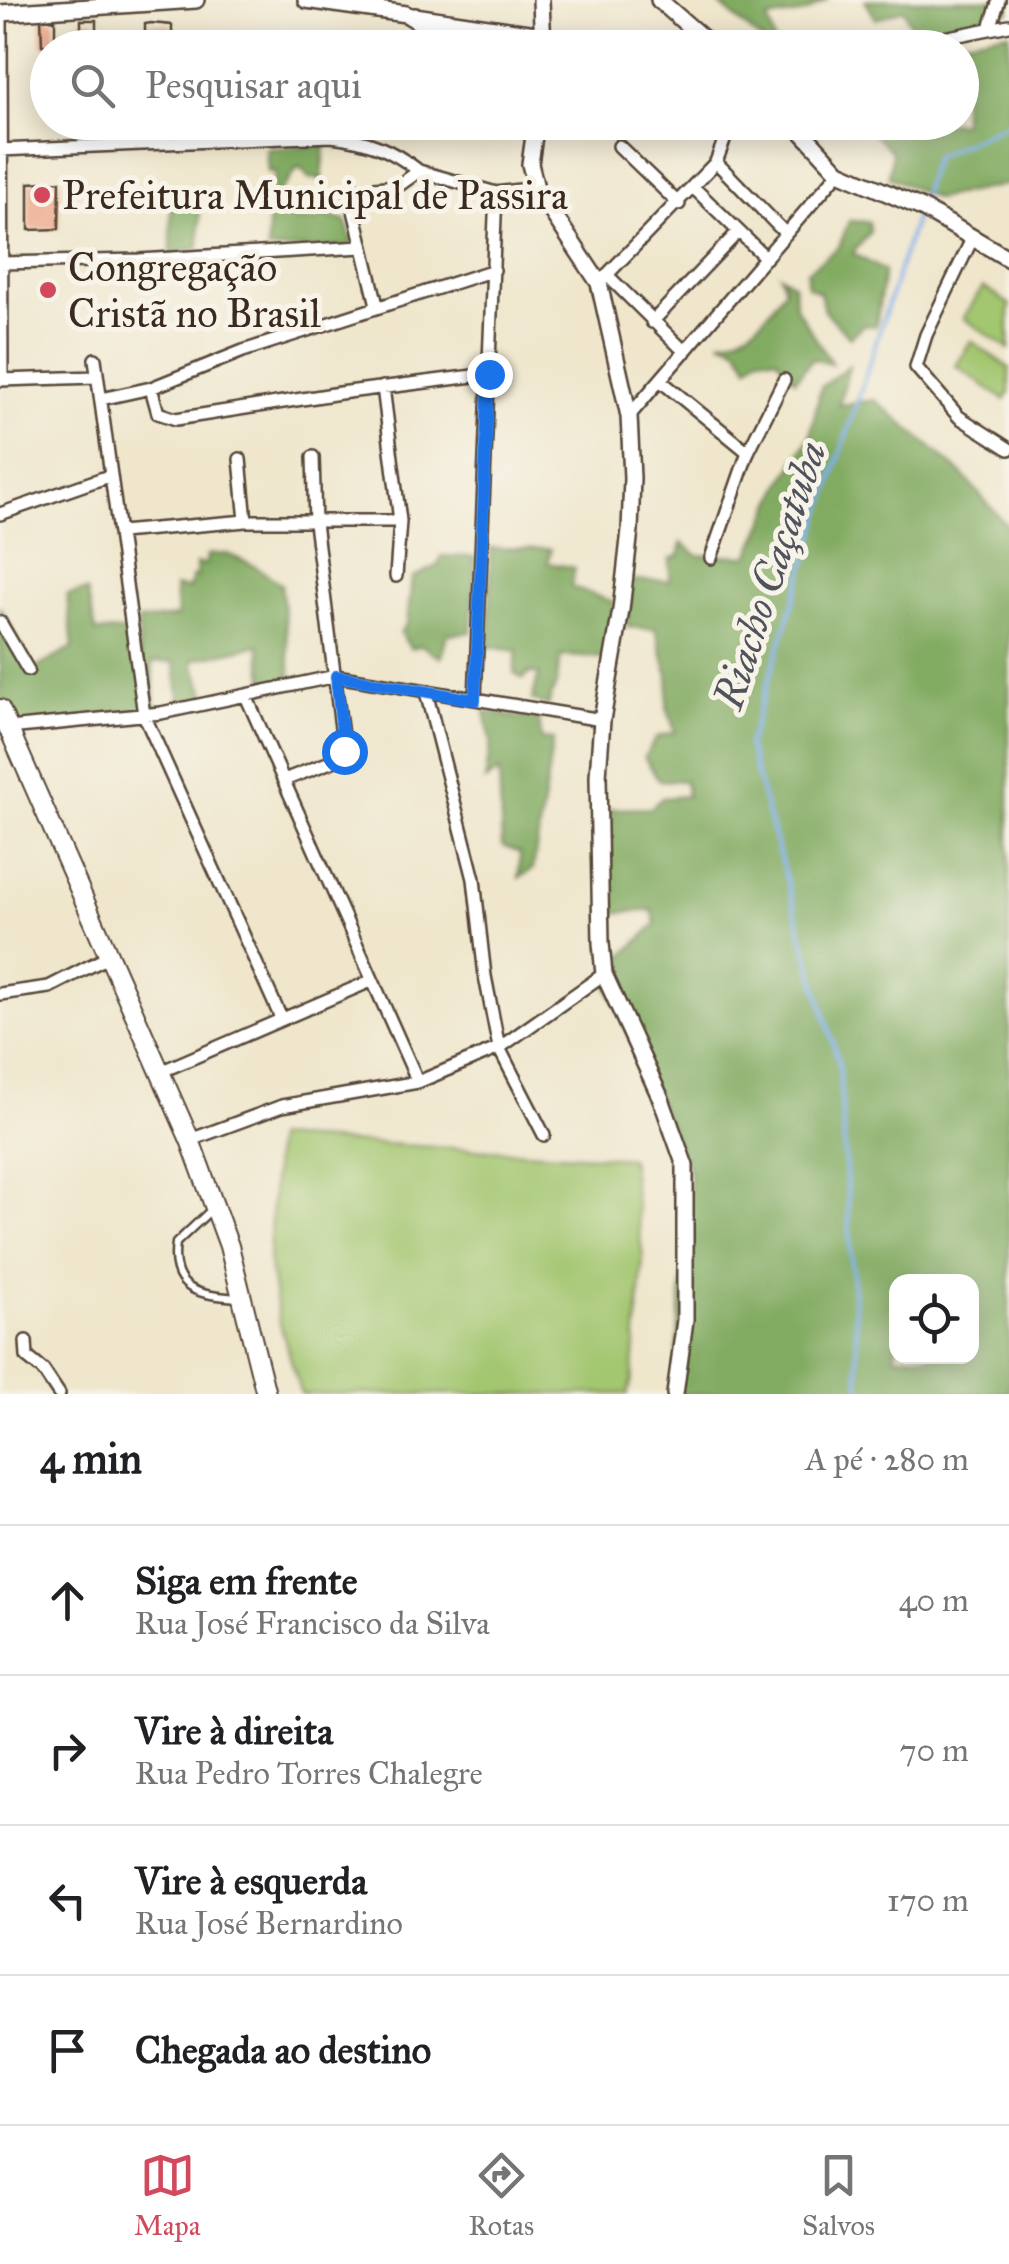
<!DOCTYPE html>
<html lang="pt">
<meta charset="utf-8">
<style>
body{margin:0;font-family:"IM FELL Great Primer",serif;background:#f6f6f6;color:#202124}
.controls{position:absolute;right:30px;bottom:30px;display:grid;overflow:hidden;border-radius:20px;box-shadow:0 5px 25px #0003}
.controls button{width:90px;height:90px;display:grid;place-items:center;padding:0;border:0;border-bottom:2px solid #e0e0e0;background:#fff;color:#202124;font:50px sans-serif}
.stop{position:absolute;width:30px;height:30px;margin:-22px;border:8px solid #1a73e8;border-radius:50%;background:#fff}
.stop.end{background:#1a73e8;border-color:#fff;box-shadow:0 2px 10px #0008}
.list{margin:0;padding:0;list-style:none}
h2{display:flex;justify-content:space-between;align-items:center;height:130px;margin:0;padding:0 40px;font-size:42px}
h2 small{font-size:32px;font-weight:400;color:#757577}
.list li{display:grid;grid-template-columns:65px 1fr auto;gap:30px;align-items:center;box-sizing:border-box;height:150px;padding:0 40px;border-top:2px solid #e0e0e0}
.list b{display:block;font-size:38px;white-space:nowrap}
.list p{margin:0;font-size:32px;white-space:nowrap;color:#757577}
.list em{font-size:32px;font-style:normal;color:#757577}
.icon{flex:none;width:55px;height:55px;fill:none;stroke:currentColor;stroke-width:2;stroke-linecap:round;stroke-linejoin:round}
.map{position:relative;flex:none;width:1009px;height:1394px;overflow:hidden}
.search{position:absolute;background:#fff;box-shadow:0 5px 25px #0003;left:30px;right:30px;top:30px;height:110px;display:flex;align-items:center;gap:25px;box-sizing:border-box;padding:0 35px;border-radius:55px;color:#757577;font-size:38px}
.sheet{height:730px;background:#fff}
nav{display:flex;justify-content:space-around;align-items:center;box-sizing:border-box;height:140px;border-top:2px solid #e0e0e0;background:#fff;font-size:28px;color:#757577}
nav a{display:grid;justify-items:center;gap:5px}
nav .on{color:#d1495b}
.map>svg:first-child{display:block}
.green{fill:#a3c66f;stroke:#6f7846;stroke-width:2.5}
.forest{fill:#82ab62;stroke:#5e6a40;stroke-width:2.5;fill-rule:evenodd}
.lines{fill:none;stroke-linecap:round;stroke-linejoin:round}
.stream{stroke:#81b0eb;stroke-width:4}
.building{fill:#eca081}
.service-casing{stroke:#564638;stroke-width:11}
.minor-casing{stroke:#564638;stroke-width:16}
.tertiary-casing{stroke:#564638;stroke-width:20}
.primary-casing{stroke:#564638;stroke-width:22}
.service{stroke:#fff;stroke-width:6}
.minor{stroke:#fff;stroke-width:11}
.tertiary{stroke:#fff;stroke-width:15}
.primary{stroke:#fff;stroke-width:18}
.route{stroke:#1a73e8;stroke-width:12}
.poi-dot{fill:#d1495b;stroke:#f7f3e8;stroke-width:4}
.labels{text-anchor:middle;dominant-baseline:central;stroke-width:10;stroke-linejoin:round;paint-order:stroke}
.poi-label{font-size:40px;fill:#3b2a1e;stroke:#f7f3e8;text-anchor:start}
.water-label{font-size:42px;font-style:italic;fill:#50525c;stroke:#f7f3e8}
</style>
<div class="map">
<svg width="1009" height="1394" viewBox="0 0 1009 1394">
<rect width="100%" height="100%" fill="#f7f3e8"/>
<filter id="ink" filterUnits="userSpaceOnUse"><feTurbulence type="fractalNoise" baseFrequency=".01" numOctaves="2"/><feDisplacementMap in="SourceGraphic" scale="20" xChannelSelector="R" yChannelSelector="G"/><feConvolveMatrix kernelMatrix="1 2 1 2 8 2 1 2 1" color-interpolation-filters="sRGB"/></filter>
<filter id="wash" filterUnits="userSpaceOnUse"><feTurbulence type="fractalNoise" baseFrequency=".0048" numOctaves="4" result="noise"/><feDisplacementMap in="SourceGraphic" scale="40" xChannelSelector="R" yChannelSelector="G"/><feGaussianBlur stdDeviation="2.25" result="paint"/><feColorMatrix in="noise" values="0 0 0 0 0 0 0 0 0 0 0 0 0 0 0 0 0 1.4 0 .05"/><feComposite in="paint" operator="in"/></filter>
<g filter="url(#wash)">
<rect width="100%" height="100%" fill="#efe6cc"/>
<!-- green -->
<path class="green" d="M983,287l26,17v45l-46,-31z
M971,341l38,27v26l-4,6 -49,-34z
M275,1138l355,20 13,101 -11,120 -4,15h-327l-22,-74 -10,-59z"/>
<!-- forest -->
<path class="forest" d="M720,0h106l-21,13 -37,6 8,28 -6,1 -51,-44z
M865,0h144v11l-94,22 -12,-24 -27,10z
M1009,32v152l-73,15 -47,-22 3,-25 -21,-21 1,-8 90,-1v-74l-34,-1z
M325,145l-3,34 -13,-1 -10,-11 -19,24 -2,13 13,16 24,1 5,-7 26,7 7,25 -85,4v-27l7,-51h-7l-2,-23z
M200,201l-1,47 -28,6v-50z
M849,221l20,1 1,10 -17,21 31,18 -8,55 -13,-1 -13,12 -26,-26 -4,-19 -13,-6v-15l32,-24z
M780,275l14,9 1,22 37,58 -20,-5 -17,21 -18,-22 -18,-2 -10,10 -12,-19 -17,-6c31,-4 49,-26 65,-53z
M849,366l-10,39 36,-5 87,74 47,54v866h-335l16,-221 -87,-198 53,-51 -4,-14 -42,3v-104l41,-1 11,-10 25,-2 -2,-15 -26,-1 -15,-23 13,-20 18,-5 -8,-25 2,-28 -13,-50 -29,-2 6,-47 37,1v-22l9,-3 3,-13 15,12 52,1 32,-71 29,-48 11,-50zM896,1282h76v74h-76z
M491,548l60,1 -3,14 27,5 -4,19 43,15 -10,56 -43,-2 -5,28 -8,22 -16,-6 7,-26 -10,-1 -6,6 -9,-6 3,-22 -28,-4z
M227,554l26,11 28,19 11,102 -26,5 -7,-46 -67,15 17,43 -28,5 -7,-46h-22l4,51 -144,20 -12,-28v-97l34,61 39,-21 -6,-53 20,-4 9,41 37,-1 9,42 -4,-52 39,-4 -2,-30 14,2 3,-12h5l-1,-13h10l1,-9z
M441,556l34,1 -4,75 -24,2 -6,24 -20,-13 -10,4 -11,-16 7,-10 5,-45 26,-13z
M485,712l54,8 2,19 12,1 -20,129 -14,9 1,-25 -18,-7 -3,-75 -14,10 6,-39z"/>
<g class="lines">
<!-- stream -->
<path class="stream" d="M921,200l13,-43 75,-34
M860,1394l-21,-330 -91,-319 169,-532"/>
</g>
<g id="blocks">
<!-- building -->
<path class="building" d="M41,17l14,3v28l-13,-3z
M81,20h15v28h-15z
M151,23l21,2v17l-27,-2v-16z
M60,181l-1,48 -30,1v-47z"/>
</g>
</g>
<g filter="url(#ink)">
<use href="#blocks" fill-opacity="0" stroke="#564638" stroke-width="2.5"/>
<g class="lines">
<defs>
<path id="service" d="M211,1210l-35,33c-7,49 24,52 62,55"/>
<path id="minor" d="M1,13l1,367
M990,28l9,-28
M894,48l115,-23
M619,146l60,58
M0,150l331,-14c36,4 60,13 88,35
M716,162l70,72
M694,188l72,70
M972,239l-46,96 -10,32 43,50 50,32
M0,263l139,-3 223,-13
M608,276l77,76
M599,283l117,-121 15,-40
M377,305l-28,-115 49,-4 21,-15 77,22 40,-5
M652,322l86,-90
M95,359l49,356 137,303
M0,380l97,-3
M661,381l87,71
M383,387l17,134 -4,55
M151,388l7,25 18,6 164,-26 149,-19
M101,399l50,-11 92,-37 251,-81
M629,416l210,-244
M240,459l6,62
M0,514l109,-38
M120,532l126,-11h154
M711,558l37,-106 36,-72
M0,622l28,48
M426,692l48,187 11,97 14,72 45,87
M246,696l172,386
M475,699l21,-506
M9,728l152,-15 175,-37 266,44
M284,780l54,-21 6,-8 -29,-228 -2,-66
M0,994l49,-7 59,-30
M160,1072l211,-91
M190,1140l92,-34 136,-24 81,-34 105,-74
M26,1341l1,16 16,13 16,24"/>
<path id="tertiary" d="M306,0l100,14 55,34
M541,0l2,48
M659,0l55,48
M0,13l196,-13
M414,16l128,19
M536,122l-6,42 6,24 63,95 30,133 3,62 -2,52 -9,80 -19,110 -4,56 3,167 3,31 57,125 24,67v154l-10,74
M793,122l46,50 83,36 87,51"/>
<path id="primary" d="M0,709l190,431 39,106 37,148"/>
</defs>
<!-- service casing -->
<use href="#service" class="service-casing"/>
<!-- minor casing -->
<use href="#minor" class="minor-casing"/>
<!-- tertiary casing -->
<use href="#tertiary" class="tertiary-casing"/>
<!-- primary casing -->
<use href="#primary" class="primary-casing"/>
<!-- service -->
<use href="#service" class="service"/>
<!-- minor -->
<use href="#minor" class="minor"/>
<!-- tertiary -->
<use href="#tertiary" class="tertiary"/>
<!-- primary -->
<use href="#primary" class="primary"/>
</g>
</g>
<g class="lines" filter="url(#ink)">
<!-- route -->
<path class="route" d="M344,751l-8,-75 139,24 14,-326"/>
</g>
<!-- markers -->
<g class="poi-dot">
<circle cx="42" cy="195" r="10"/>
<circle cx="48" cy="290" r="10"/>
</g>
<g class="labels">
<!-- poi labels -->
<g class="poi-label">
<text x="62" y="195">Prefeitura Municipal de Passira</text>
<text x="68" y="267">Congregação<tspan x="68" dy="46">Cristã no Brasil</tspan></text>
</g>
<!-- water labels -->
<g class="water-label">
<text transform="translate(770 575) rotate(-72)">Riacho Caçatuba</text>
</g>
</g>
</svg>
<div class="controls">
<button><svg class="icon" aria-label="locate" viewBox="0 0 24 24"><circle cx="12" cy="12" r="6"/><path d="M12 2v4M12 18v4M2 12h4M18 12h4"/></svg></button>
</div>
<div class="stop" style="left:344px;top:751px"></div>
<div class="stop end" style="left:489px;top:374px"></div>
<div class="search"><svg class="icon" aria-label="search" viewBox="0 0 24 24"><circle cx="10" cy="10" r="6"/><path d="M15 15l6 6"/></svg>Pesquisar aqui</div>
</div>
<section class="sheet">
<h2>4 min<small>A pé · 280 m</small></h2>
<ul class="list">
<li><svg class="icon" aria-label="ahead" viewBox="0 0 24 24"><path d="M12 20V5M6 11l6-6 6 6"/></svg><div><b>Siga em frente</b><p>Rua José Francisco da Silva</p></div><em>40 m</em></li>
<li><svg class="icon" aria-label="right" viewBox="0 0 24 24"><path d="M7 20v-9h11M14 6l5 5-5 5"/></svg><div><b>Vire à direita</b><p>Rua Pedro Torres Chalegre</p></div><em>70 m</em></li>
<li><svg class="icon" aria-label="left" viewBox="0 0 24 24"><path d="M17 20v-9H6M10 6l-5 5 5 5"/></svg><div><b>Vire à esquerda</b><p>Rua José Bernardino</p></div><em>170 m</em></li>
<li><svg class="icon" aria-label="arrive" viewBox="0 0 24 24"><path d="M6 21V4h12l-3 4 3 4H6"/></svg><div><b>Chegada ao destino</b></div></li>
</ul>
</section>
<nav>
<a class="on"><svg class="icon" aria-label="map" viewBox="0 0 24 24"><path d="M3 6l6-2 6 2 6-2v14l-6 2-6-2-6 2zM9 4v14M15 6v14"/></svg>Mapa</a>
<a><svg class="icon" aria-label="directions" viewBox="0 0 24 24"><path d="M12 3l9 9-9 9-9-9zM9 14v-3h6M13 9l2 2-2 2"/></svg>Rotas</a>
<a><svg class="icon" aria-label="saved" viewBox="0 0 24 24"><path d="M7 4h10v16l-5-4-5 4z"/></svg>Salvos</a>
</nav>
